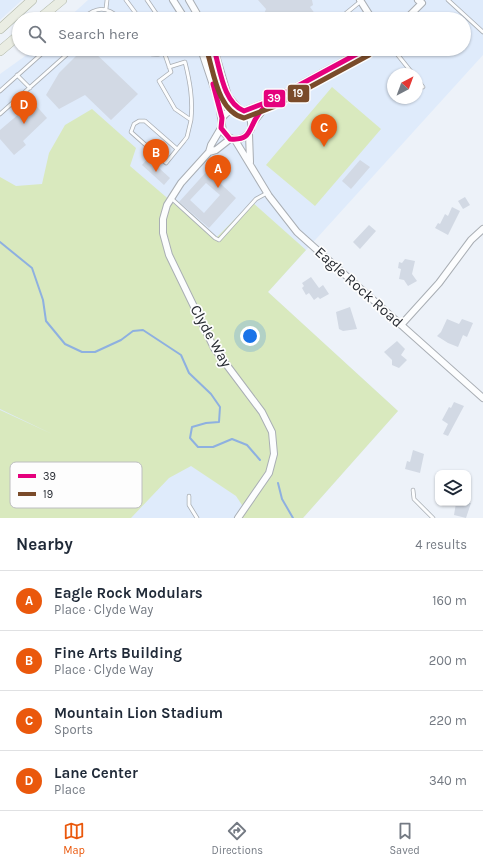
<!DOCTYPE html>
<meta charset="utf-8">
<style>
body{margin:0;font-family:Karla,sans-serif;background:#f2f2f3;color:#1f2937}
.controls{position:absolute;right:12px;bottom:12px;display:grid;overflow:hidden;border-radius:8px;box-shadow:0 1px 3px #0004}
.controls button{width:36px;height:36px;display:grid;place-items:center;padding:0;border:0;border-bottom:1px solid #e0e1e3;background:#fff;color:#1f2937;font:20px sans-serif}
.compass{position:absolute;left:387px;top:68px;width:36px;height:36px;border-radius:50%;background:#fff;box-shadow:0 1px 3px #0004;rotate:41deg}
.you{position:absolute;left:250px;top:336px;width:14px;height:14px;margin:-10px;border:3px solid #fff;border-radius:50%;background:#1a73e8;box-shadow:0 0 0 6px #1a73e833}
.badge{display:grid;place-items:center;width:26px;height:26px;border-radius:50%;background:#ea580c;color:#fff;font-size:13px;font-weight:700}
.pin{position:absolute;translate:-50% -33px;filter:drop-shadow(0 1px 2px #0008)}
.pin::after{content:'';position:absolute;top:21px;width:14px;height:12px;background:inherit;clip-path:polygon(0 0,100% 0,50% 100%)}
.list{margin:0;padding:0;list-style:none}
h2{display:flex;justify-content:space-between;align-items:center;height:52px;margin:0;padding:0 16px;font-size:17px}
h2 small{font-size:13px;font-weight:400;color:#747a83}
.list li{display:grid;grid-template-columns:26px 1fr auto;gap:12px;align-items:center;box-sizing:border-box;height:60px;padding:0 16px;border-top:1px solid #e0e1e3}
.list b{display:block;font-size:15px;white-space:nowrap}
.list p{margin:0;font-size:13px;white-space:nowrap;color:#747a83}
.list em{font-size:13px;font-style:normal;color:#747a83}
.icon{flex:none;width:22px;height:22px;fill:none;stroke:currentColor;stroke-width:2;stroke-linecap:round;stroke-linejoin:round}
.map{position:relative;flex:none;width:483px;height:518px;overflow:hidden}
.search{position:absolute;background:#fff;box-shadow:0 1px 3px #0004;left:12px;right:12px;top:12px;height:44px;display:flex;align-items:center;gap:10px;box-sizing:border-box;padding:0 14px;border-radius:22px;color:#747a83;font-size:15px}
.sheet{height:292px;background:#fff}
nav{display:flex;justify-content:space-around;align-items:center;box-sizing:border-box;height:56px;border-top:1px solid #e0e1e3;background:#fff;font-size:11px;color:#747a83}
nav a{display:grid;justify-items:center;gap:2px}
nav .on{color:#ea580c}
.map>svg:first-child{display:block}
.built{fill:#dfebfb;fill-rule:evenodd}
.green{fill:#d9e9be}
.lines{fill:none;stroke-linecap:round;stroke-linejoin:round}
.stream{stroke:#8eb0e0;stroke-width:2}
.building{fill:#d2d9e4;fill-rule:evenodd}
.service-casing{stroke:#a9aeb4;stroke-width:4.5}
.minor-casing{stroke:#a9aeb4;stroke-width:8}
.primary-casing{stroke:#aeb5a5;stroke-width:10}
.service{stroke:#fcfdfe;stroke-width:3}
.minor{stroke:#fcfdfe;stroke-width:6}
.primary{stroke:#eaede3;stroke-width:9}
.bus-1-casing{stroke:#fdfdfd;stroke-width:8}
.bus-2-casing{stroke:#fdfdfd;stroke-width:8}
.bus-1{stroke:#e5007d;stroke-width:5}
.bus-2{stroke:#7a4b2a;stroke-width:5}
.labels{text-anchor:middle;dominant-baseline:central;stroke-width:3.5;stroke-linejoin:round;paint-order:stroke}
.street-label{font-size:15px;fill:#282c33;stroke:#fdfdfd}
.key{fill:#fdfdfd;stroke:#bdbec0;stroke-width:1}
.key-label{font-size:11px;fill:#282c33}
.line-badge{stroke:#fdfdfd;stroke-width:1.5}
.badge-label{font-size:11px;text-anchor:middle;font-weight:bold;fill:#fff}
</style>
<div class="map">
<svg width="483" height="518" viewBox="0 0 483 518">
<rect width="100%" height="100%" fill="#edf2f9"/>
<!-- built -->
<path class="built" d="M0,0h22l-22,20z
M88,0h395v55l-215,237 130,119 -95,107h-303v-444l35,-25h429v-30h-397zM393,74h24v24h-24z"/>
<!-- green -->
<path class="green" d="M332,87l49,42 -66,77 -49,-41z
M92,109l44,39 -6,18 85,73 37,-37 54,48 -38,42 130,119 -95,107h-61l2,-10 -8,-12 -45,-30 -22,12 -38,40h-131v-108l52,24 -52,-25v-232l16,9 26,-2 7,-31 16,-28z"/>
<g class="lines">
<!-- stream -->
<path class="stream" d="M0,242l32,26 11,32 3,21 19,23 17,8h13l26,-12 12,-9 10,-1 38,25 8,18 22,21 9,13 -1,15 -13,1 -14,4 -2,11 8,9h15l19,-8 15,6 13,15
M278,483l4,16 11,19"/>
</g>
<!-- building -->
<path class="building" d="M258,0h54l1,5 -3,2 9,12h-57l4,-10z
M83,49h8l47,45 -27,26 -26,-25 -26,14 -13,-14 13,-22z
M33,102l14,16 -24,23 3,4 -12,10 -14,-16v-9z
M148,158l22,20 -6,7 -22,-20z
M360,160l10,7 -19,22 -9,-8z
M207,171l29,27 -27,30 -30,-26zM206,183l14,12 -16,18 -14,-13z
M465,197l5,8 -7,4 -5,-8z
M452,207l8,4 -12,24 -13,-7 3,-5 2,1 5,-10 3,2z
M369,225l7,6 -16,18 -7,-7z
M405,259l10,2 -3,13 5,7 -9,5 -4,-6 -5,-1 2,-10 -3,-1 1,-6 3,1z
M311,277l8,11 4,-3 6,9 -9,5 -2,-2 -4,3 -5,-7 -3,2 -4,-7 2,-2 -2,-3z
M350,307l7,22 -14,2 -4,-2 -3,-17z
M447,319l12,5 3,-5 11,4 -6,14 -4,-2 -5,12 -10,-4 -11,-7 4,-4z
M397,341l8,8 -4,6 6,5 -8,8 -7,-3v-5l-8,-8z
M454,402l10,4 -16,30 -5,-2 5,-10 -6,-4 7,-13 2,1z
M413,450l11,4 -4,19 -15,-4 2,-8 3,1z
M456,503h15l-5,15 -12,-3z"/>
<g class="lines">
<defs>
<path id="service" d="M126,0l14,19
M147,0l13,19
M448,0l35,32
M106,9l1,-9
M82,19c15,-13 24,-13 39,0
M339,19l22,-18
M142,49c10,9 22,5 33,0
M163,49l8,23 -12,9 16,28 16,11c2,-21 -1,-38 -6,-58l-16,5
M393,49l20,25
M17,75l13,13
M417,79l6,8
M0,91l47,-42
M0,114l73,-65
M177,149l-32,-28h-6l-5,3 -3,8 35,31 18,-22 3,-4 4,-17
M171,198l44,40 4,2 37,-41 11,-6
M413,490l1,9 19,19
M189,496v9l8,13"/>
<path id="minor" d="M173,0l12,19
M189,0l11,19
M360,0l12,19
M406,19l16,-16 -4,-3
M201,49l18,54 4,29c9,11 22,9 28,-3 3,-19 -18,-27 -29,-11
M214,49l14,47 11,13
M244,111l26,-10 96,-52
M252,124l18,-23
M221,128l-10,17 -2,7 -28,31 -14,22 -4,14v14l6,22 45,93 48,64 10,20 2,22 -5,19 -31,45
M249,134l1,28
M235,140l34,56 28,36 186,166
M209,152l7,-2 14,-11
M401,325l38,-42 32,-43 12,-11"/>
<path id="primary" d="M39,19l23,-19
M0,29l32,-29
M0,51l19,-16"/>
</defs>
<!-- service casing -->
<use href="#service" class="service-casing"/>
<!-- minor casing -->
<use href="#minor" class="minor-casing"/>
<!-- primary casing -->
<use href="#primary" class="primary-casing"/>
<!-- service -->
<use href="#service" class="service"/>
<!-- minor -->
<use href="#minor" class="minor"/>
<!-- primary -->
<use href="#primary" class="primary"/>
<defs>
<path id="bus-1" d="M214,49c6,19 9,54 30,62l26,-10 96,-52
M213,84l9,34 -1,10 9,11c22,2 18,-10 28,-24 3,-5 8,-9 12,-14"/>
<path id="bus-2" d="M207,51c7,22 11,61 37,67l29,-11 96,-52"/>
</defs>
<!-- bus-1 casing -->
<use href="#bus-1" class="bus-1-casing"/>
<!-- bus-2 casing -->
<use href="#bus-2" class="bus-2-casing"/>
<!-- bus-1 -->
<use href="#bus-1" class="bus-1"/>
<!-- bus-2 -->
<use href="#bus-2" class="bus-2"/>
</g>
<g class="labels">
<!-- street labels -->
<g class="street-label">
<text transform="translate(359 287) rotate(42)">Eagle Rock Road</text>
<text transform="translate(211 336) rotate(61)">Clyde Way</text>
</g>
</g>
<!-- legend -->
<rect x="10" y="462" width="132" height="46" rx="6" class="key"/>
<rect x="18" y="474" width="18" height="4" fill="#e5007d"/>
<rect x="18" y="492" width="18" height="4" fill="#7a4b2a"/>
<g class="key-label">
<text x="43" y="480">39</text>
<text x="43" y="498">19</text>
</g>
<g class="line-badge">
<rect x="287" y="84" width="23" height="19" rx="4" fill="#7a4b2a"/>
<rect x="263" y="89" width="23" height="19" rx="4" fill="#e5007d"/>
</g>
<g class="badge-label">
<text x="298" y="97">19</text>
<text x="274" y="102">39</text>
</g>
</svg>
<div class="controls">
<button><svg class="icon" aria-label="layers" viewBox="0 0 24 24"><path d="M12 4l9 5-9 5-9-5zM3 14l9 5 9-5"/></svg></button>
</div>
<svg class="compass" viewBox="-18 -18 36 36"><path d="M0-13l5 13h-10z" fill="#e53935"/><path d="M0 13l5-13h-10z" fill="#747a83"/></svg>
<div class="you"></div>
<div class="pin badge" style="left:218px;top:188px">A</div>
<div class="pin badge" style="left:156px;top:172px">B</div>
<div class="pin badge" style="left:324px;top:147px">C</div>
<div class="pin badge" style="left:24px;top:124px">D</div>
<div class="search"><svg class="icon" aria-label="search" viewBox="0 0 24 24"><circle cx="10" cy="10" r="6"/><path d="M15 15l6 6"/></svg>Search here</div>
</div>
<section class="sheet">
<h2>Nearby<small>4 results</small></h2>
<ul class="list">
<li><span class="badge">A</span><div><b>Eagle Rock Modulars</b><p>Place · Clyde Way</p></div><em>160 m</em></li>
<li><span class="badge">B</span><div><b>Fine Arts Building</b><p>Place · Clyde Way</p></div><em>200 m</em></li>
<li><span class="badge">C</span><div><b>Mountain Lion Stadium</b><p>Sports</p></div><em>220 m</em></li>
<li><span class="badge">D</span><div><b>Lane Center</b><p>Place</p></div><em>340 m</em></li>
</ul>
</section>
<nav>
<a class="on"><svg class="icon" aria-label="map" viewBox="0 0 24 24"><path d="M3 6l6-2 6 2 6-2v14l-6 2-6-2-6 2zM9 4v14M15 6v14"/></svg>Map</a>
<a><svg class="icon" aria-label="directions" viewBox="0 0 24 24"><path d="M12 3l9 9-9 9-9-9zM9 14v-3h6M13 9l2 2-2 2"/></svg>Directions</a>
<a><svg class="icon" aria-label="saved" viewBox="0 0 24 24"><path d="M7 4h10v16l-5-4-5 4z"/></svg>Saved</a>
</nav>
